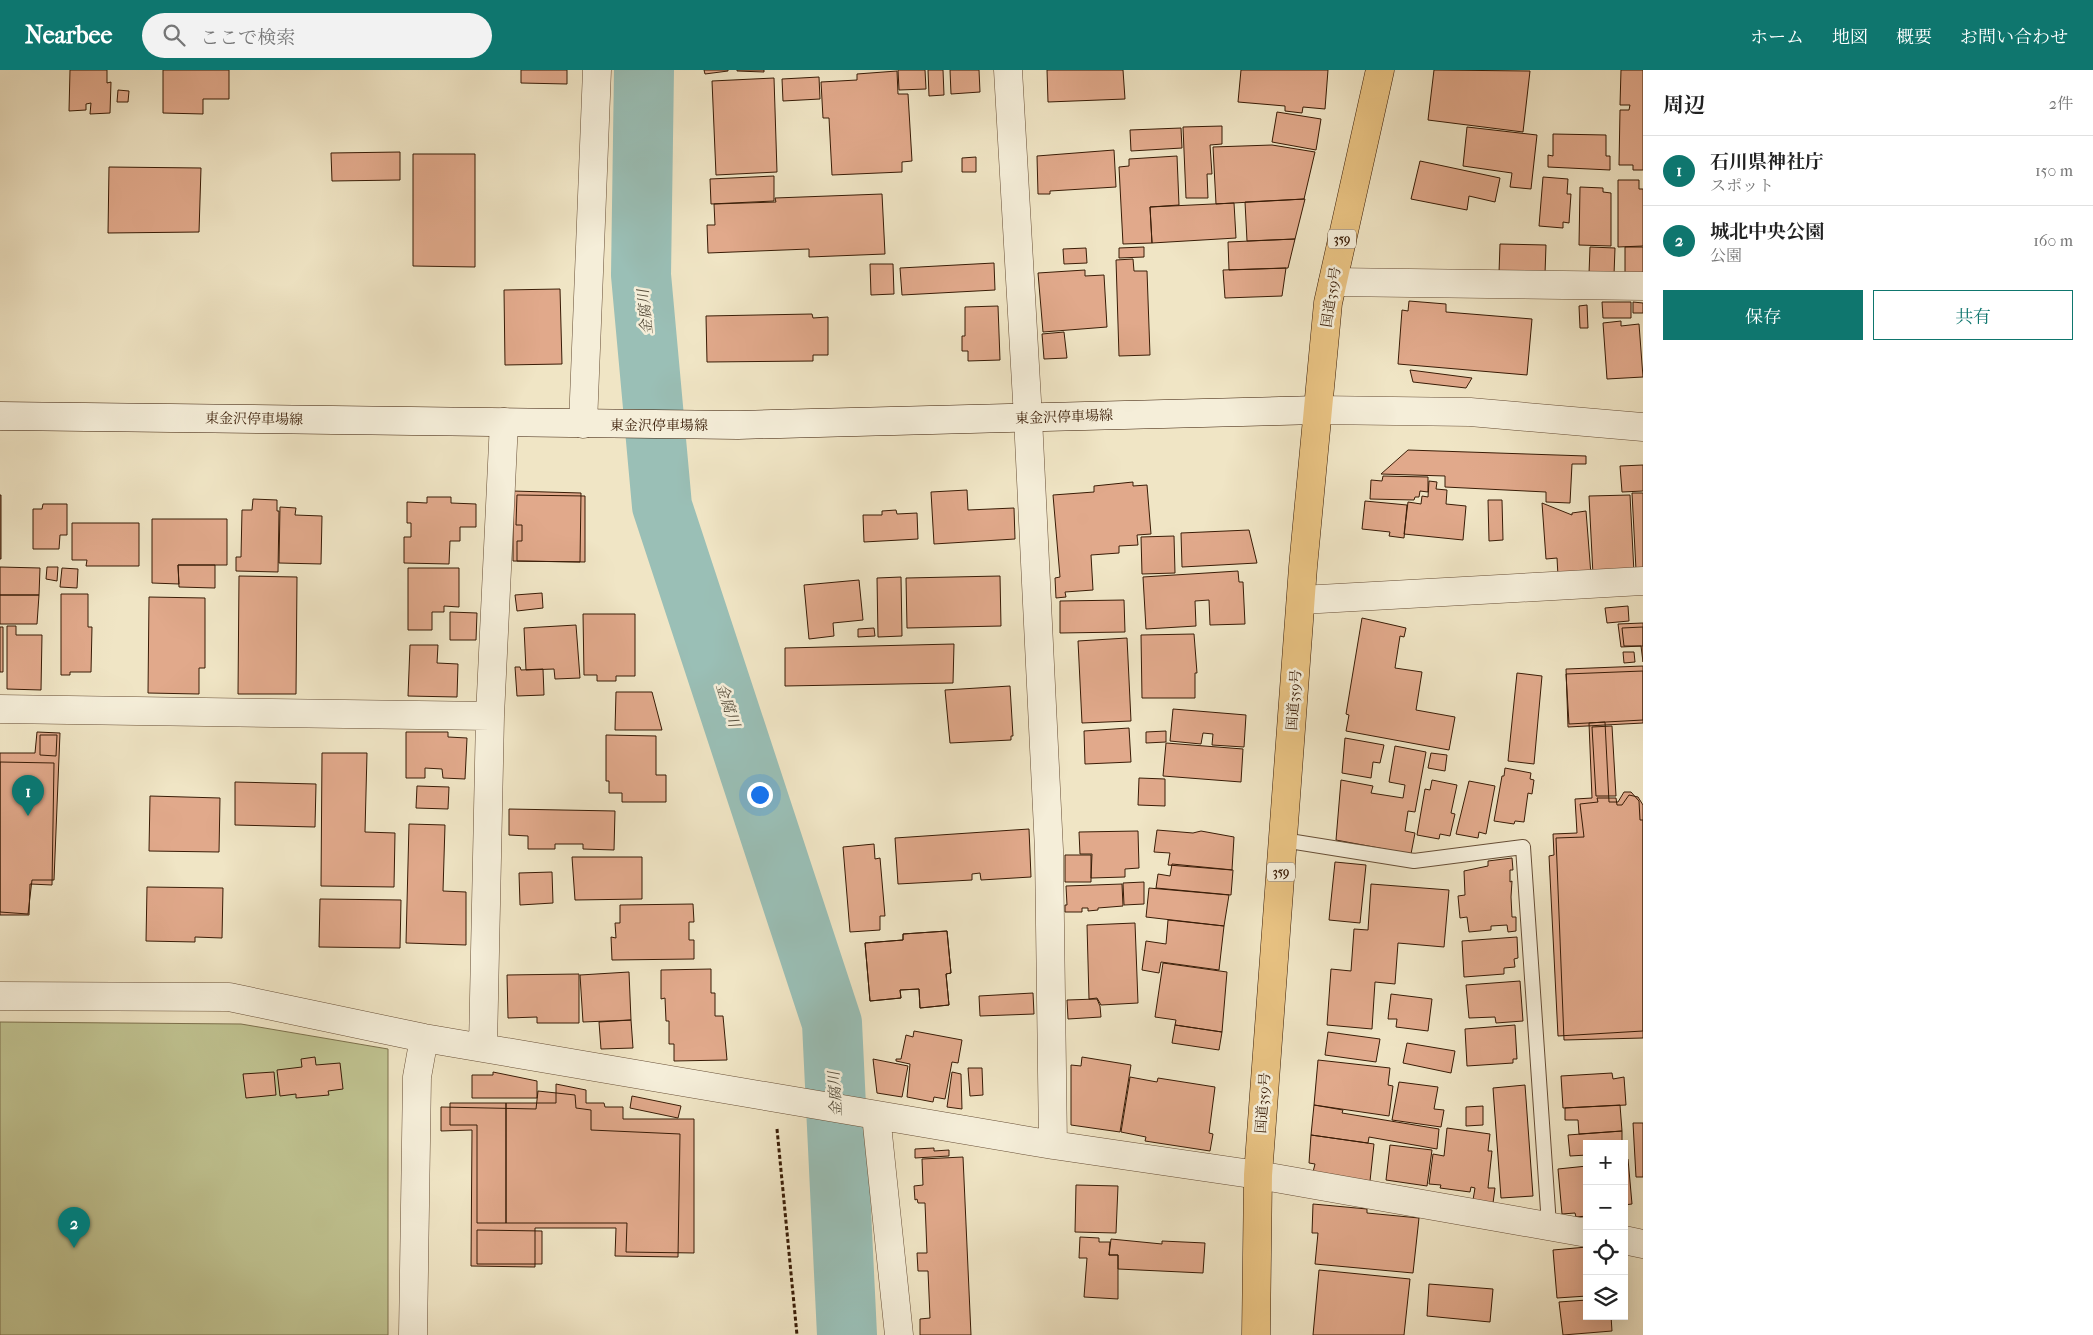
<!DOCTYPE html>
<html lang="ja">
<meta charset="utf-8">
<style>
body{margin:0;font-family:"IM FELL French Canon","Noto Serif JP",serif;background:#f2f2f2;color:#222}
.controls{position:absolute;right:15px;bottom:15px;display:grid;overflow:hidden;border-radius:0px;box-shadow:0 5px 20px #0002}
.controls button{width:45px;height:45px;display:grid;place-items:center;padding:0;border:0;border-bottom:1px solid #e0e0e0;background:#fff;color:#222;font:25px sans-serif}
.you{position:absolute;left:759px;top:724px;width:18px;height:18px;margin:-12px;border:4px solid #fff;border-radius:50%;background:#1a73e8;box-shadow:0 0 0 8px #1a73e833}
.badge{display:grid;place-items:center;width:32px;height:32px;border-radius:50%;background:#0f766e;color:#fff;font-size:16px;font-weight:700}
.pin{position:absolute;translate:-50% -41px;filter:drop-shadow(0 1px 2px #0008)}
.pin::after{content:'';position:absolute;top:26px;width:18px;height:15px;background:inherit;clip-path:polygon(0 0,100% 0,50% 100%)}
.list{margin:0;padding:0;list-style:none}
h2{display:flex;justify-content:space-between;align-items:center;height:65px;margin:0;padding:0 20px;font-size:21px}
h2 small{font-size:16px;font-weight:400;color:#767676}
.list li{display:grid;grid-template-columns:32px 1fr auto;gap:15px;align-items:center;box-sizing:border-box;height:70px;padding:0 20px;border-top:1px solid #e0e0e0}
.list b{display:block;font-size:19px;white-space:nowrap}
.list p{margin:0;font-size:16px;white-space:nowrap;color:#767676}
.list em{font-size:16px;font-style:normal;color:#767676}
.actions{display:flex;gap:10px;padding:15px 20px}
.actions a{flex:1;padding:11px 0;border:1px solid #0f766e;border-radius:0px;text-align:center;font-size:18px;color:#0f766e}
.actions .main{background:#0f766e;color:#fff}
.icon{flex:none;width:28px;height:28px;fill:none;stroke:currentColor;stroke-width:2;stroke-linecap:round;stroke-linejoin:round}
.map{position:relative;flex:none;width:1643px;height:1265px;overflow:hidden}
header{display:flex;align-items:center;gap:30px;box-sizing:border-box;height:70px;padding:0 25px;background:#0f766e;color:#fff}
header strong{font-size:24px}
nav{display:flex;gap:28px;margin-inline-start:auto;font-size:18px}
.search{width:350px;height:45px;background:#f2f2f2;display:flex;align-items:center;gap:12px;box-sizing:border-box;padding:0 18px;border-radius:28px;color:#767676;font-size:19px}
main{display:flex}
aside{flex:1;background:#fff}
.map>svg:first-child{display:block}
.green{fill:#c0c391;stroke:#7c704c}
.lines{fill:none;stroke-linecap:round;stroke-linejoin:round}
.river{stroke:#9abfb6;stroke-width:60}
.building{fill:#e1a98b;stroke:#391c06}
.service-casing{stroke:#674e36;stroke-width:16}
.minor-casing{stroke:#674e36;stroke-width:29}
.tertiary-casing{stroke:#674e36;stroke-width:29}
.secondary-casing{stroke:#391c06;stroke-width:29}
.trunk-casing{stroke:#391c06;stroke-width:29}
.path{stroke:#391c06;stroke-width:3;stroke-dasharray:4 2.5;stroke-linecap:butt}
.service{stroke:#f5eed9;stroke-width:14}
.minor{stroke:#f5eed9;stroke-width:28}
.tertiary{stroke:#f5eed9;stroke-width:28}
.secondary{stroke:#f5eed9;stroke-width:28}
.trunk{stroke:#e8c282;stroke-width:28}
.labels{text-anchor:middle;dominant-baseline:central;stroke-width:5;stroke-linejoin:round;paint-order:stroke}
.shield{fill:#f5eed9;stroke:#715b45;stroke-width:1}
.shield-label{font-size:12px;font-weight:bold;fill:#391c06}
.street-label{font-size:14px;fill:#391c06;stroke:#f5eed9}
.water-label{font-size:15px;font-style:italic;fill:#564d3b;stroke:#f5eed9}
</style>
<header>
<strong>Nearbee</strong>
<div class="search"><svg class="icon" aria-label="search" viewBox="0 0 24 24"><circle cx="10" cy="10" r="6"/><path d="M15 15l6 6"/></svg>ここで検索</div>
<nav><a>ホーム</a><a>地図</a><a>概要</a><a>お問い合わせ</a></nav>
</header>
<main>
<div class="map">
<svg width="1643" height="1265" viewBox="0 0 1643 1265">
<rect width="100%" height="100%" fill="#f0e5c5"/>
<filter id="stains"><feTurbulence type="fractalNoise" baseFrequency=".004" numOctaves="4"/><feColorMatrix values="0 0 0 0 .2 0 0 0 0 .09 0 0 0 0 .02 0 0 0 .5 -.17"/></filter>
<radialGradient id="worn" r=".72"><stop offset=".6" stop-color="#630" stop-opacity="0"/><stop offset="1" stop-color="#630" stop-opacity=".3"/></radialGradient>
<!-- green -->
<path class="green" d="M0,952l241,2 147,25v286h-388z"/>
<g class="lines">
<!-- river -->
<path class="river" d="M644,0l-3,205 21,231 170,517 15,312"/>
</g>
<!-- building -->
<path class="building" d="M70,0h37v13l4,-1 -1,31 -20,1 1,-11 -5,1v6l-17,1z
M163,0h66v29h-26v15l-40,-1z
M521,0h46v14l-46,-1z
M704,0h24v1l-23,3z
M737,0h27v2l-27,-1z
M898,0h27l1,19 -27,1z
M928,0h15l1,25 -15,1z
M950,0h29l1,22 -29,2z
M1047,0h76l2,29 -77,3z
M1241,0h87l-3,39 -22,-2 -1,6 -17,-2v-5l-47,-4z
M1434,0l96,1 -7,61 -95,-12z
M1621,0h22v100h-10v-5h-14l1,-55h9l1,-5h-10z
M897,1l1,23h10l4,67 -10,1v10l-70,3 -3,-57h-6l-2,-36 36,-2v-6z
M819,7l1,22 -37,2 -1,-22z
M774,8l3,94 -61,3 -4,-94z
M118,20l11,1 -1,11h-11z
M1277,42l44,7 -5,31 -44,-8z
M1222,56v18l-12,1 2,29h-5l1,24h-22l-3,-71z
M1467,57l70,8 -6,54 -21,-2 2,-14 -49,-7z
M1181,58l1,20 -51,3 -1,-21z
M1553,64l53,1v21h4v14l-62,-3v-12l5,1z
M1272,75l43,7 -11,47 -88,5 -3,-57z
M1114,80l2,37 -66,4v3h-12l-1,-38z
M400,82v28l-68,1 -1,-28z
M413,84h62v113l-62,-1z
M1177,86l2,49 -29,2 2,36 -29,1 -4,-77 10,-1v-7z
M976,87v15h-14v-14z
M1420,91l80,17 -5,24 -26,-6 -2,14 -56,-11z
M109,97l92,1 -2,64 -91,1z
M774,106v25l-63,3 -1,-25z
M1543,107l25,2 -1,15h4l-2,29 -6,-1v6l-24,-2z
M1618,110h21v9h4v57l-25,1z
M1580,117l23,1v4l8,1v53l-32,-1z
M882,124l3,60 -76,3v-8l-101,4 -1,-28h8l-1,-21 62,-2 -1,-4z
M1305,129l-10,40 -48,2 -2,-39z
M1234,133l2,35 -84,5 -2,-36z
M1295,169l-7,29 -59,2 -1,-28z
M1500,174l46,1 -1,29 -46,-1z
M1144,177v10l-25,1v-10z
M1590,177l25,1 -1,27 -25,-1z
M1625,177h18v26h-18z
M1086,178l1,15 -23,1 -1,-15z
M1133,189l1,12h13l3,84 -31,1 -3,-96z
M994,193l1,27 -93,5 -2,-27z
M870,194h23l1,30 -23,1z
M1286,198l-4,28 -57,2 -2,-28z
M1085,200v6l19,-1 3,52 -64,5 -5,-59z
M560,219l2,75 -57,1 -1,-75z
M1409,231l37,3v8l86,7 -5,56 -129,-11 4,-54 6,1z
M1602,232h29v16h-28z
M1633,232l10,1v10h-10z
M1587,235l1,23h-8l-1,-22z
M998,236l2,54 -32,1v-10h-6v-15h3v-29z
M812,244l1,4 15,-1v38h-15v6l-106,1 -1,-46z
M1621,251v5l18,-2 4,53 -36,2 -4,-56z
M1064,262l3,26 -23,1 -2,-25z
M1410,300l62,8 -6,10 -53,-6z
M1408,380l178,6v8h-14l-2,39 -24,-1v-10l-101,-5v-11l-64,-2z
M1643,395v26l-21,1 -2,-26z
M1383,406l45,1v15l-8,-1 -1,6h-4l-1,3 -44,-1 1,-19 11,1z
M1429,411l8,1 -1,7 11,1 -1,14 20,2 -3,34 -59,-6 4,-32 13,2 1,-8 6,1z
M1133,412v4l14,-1 4,49 -14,1 1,10 -19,1v7l-28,2 2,35 -28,2 1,5 -10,1 -1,-20 5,-1 -7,-82 41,-3v-6z
M967,420l1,20 46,-2 1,31 -81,5 -3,-52z
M513,421l68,2 -1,69 -67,-1z
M1632,423h11v77h-7z
M0,425h1v64h-1z
M517,425l68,1v66l-68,-1v-20h5v-16h-6z
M1630,425l4,78 -41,2 -4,-79z
M427,427h24v6l25,1v23h-16v14h-10l-1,23 -45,-1v-26h7v-14h-4v-21l20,1z
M253,429l24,1v11h2l-1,61 -42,-1v-14h5l1,-47h10z
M1488,430h14l1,40 -14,1z
M1365,431l42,4 -3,33 -15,-2 1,-4 -28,-3z
M1542,433l30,12v-2l14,-2 5,64 -33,1 -1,-18 -11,1z
M43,434h24v31h-7l-1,14h-26v-40h9z
M280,437l16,1 -1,7 27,1 -1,48 -42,-1z
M896,440l1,4 20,-1 1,26 -54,3 -1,-27h19v-4z
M152,449h75v46h-49l1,19 -27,-1z
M72,453h67v43h-53l1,-6h-15z
M1249,460l8,33 -75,4 -1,-34z
M1174,466l1,37 -33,1 -1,-37z
M178,495h37v23l-36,-1z
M0,497l40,1 -1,27h-39z
M47,497h11l-1,14 -11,-2z
M62,498l16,1 -1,19 -17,-1z
M408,498h51v39l-15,-1v6h-12v18h-24z
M1238,501l1,11h4l2,42 -35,1 -1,-25 -14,1 1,25 -50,3 -3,-52z
M239,506l58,1 -1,117h-58z
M1000,506l1,50 -94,2 -1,-50z
M901,507l1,59 -24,1 -1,-59z
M859,510l4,40 -30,3 1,13 -25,3 -5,-54z
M542,523l1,15 -26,3 -2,-16z
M61,524h27v33h4l-1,45h-21v3h-9z
M0,525h39l-2,29h-37z
M149,527l56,1v70h-6v26l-51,-1z
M1124,530l1,32 -65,1v-32z
M1628,536l1,15 -22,2 -2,-15z
M450,542l27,1 -1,27h-26z
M583,544h52v62h-19v5h-19v-6h-13z
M1362,548l44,10 -2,9 -4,-1 -5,32 27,4 -6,38 39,7 -6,33 -103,-19 3,-16 -3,-1z
M1643,553v39l-2,-16 -20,1 -3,-23z
M576,555l4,53 -25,1 -1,-10 -28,1 -2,-42z
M7,556h9v9h26l-1,55 -34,-1z
M0,557h3v45h-3z
M1643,557v19h-19l-2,-18z
M874,558l1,8 -17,1v-8z
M1194,564l3,39h-2v25h-53l-1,-63z
M1127,568l4,83 -49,2 -4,-82z
M954,574l-1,39 -168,3v-38z
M410,575h28l-1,18 21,1 -1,33 -49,-1z
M1623,582h11l1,10 -11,1z
M1643,596v57l-75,4 -2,-58z
M515,597h5l1,3 22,-1 1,26 -27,1z
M1643,601v49l-74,4 -3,-50z
M1517,603l25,3 -8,88 -26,-3z
M1010,616l3,50h-2v4l-61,3 -5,-53z
M616,622h36l10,38h-47z
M1173,639l73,6 -2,32 -32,-2 1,-11 -10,-1 -2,11 -31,-3z
M1605,652l4,80h9l6,-10h7l8,9 1,19h3v211l-85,5 -9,-180 5,-1 -1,-21 24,-1 -2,-34 17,-1 -3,-75z
M1612,656l4,70h-20l-4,-69z
M1129,658l2,34 -46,2 -1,-33z
M1166,661v11l-20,1v-11z
M37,662l23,1 -6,147h-22l-4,34 -28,-2v-159h35z
M406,662h42v5l19,1 -2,41 -22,-1 -1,-9 -17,-1v10h-19z
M40,665h17l-1,21 -16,-1z
M606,665l50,1v39h10v27h-44v-9h-13v-12h-3z
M1345,668l39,7 -4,18 -7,-1 -2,16 -29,-5z
M1166,673l77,6 -2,33 -78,-6z
M1395,676l31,6 -11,60 -7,-1 -3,20 10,2 -4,21 -75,-14 5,-60 32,6 -2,7 32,5 2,-13 -16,-3z
M322,683h45l-2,79 30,1 -1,54 -73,-1z
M1431,683l16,2 -2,16 -17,-3z
M0,692l54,1 -2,122 -22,-1 -1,31h-29z
M1505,698l26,5 -1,6 4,1 -2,14 -4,-1 -4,29 -9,-1 -1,3 -20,-3 8,-45h2z
M1139,708l26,1v27l-27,-1z
M1432,710l25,5 -6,28 4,1 -5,22 -10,-2 -1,5 -22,-4 8,-46 5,1z
M1469,711l26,5 -9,48 -7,-2 -1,6 -22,-4z
M235,712l81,2 -1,43 -80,-2z
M417,716l32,1 -1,22 -32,-1z
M1629,725l9,2 5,8v233l-79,2 -8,-202 28,-1 -4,-33 18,-2 -1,-4h19l1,7h5z
M150,726l70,2 -1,54 -70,-1z
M509,739l106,2 -1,39 -31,-1v-5h-28v5h-27v-13l-19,-1z
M409,754l36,1 -2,66 23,1v53l-60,-2z
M1029,759l2,48 -50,3 -1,-7 -8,1v6l-74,4 -3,-46z
M1157,760l36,3 8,-2 33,6 -2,33 -64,-5 2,-12 -16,-1z
M1138,761l1,37 -14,1v8l-34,1 1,-24h-12l-1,-22z
M874,774l1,15 5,-1 5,58h-5v14l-30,2 -7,-85z
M1065,785h26v27h-26z
M572,787h70v42l-67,1z
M1512,788l1,12h-3v12l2,-1 -1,16 1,20h4v14l-8,1 -1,-7 -16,1v4l-22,2 -2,-15 -7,1 -2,-22 7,-1 -1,-24 24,-5v-5z
M1335,792l31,3 -6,58 -31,-3z
M1172,794l61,6 -2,25 -75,-7 2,-14 12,2z
M552,802l1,31 -33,2 -1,-32z
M1144,812v22l-20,1 -1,-22z
M1122,814l1,22 -25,2v2l-10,1v-3h-6v4h-17v-7h2l-1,-19z
M1371,814l78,6 -5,57 -46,-4 -3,41 -20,-2 -3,47 -45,-4 4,-56 20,2 3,-42 14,1z
M147,817l76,1 -1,50 -27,-1v5l-49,-1z
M1149,818l80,7 -5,31 -78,-9z
M320,829l81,1 -1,48 -81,-1z
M693,834l1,18h-5v18h5v19l-82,1 -1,-23 5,1 -1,-15h5v-18z
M1168,850l56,6 -5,44 -58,-8 -2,11 -17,-3 4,-29 20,3z
M1135,853l3,80 -37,2 -4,-7 -8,1 -2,-74z
M947,861l4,42 -5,1 3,31 -29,3 -1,-19 -19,1 1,8 -31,3 -5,-58 38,-3v-6z
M947,861l4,42 -5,1 3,31 -29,3 -1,-19 -19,1 1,8 -31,3 -5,-58 38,-3v-6z
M1517,867l1,21 -4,1 1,8 -11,1v6l-40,3 -2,-36z
M1163,893l64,9 -5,60 -47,-7 1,-5 -21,-3z
M711,899v24h4v23h8l4,44 -53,1v-17h-5v-23h-3l-1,-23 -4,1v-29z
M629,902l2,48 -48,2 -3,-47z
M579,904v49h-42v-6l-29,1 -1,-43z
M1520,911l3,40 -27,2 -1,-6 -26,1 -3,-33z
M1033,923l1,21 -54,2 -1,-20z
M1391,924l41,5 -4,32 -32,-4 1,-8h-9z
M1097,929l3,7 1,11 -33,2 -1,-19z
M631,950l2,28 -32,1 -2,-27z
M1175,955l47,7 -3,18 -47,-7z
M1515,955l2,34h-4v4l-46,3 -2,-37z
M914,961l48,9 -4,23 -6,-1 -7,37 -11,-2 -1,5 -26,-5 3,-33 -14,-3v-2h5l5,-24 7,2z
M1328,962l52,7 -4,23 -51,-7z
M1407,973l48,8 -4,22 -48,-10z
M315,987l1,8 24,-2 3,26 -15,2 1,4 -33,3v-4l-16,2 -3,-26 25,-3 -1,-8z
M1082,987l49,8 -11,67 -49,-7v-60l10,1z
M873,989l35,7 -6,31 -25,-4z
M1318,990l72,8 -2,17 5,1 -4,30 -75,-11z
M968,998h14l1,27 -13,1z
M274,1002l2,23 -30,3 -3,-24z
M493,1002l44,9v17h-65v-23h21z
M952,1002l9,2 1,35 -15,-2z
M1612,1003l1,6 11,-2 2,28 -63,3 -2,-32z
M1130,1007l27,5 1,-4 57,9 -6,46 4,1 -3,17 -65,-10 1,-4 -25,-5z
M1399,1012l39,5 -4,22 10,1 -3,17 -49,-7z
M556,1014l30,6v13h18l1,4h18v12h71v134l-68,-1 1,-29h-121v-120h50z
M1525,1015l8,111 -32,2 -8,-110z
M538,1021l37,4 1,13 15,2v20l89,4 -2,123 -63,-1 1,-28h-81v39l-64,-1 1,-136 -31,1v-24l95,2z
M632,1026l49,10 -3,12 -48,-10z
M450,1033h56v120h-29v-98h-27z
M1314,1035l29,5 -1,3 97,16 -2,20 -68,-12 -1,6 -57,-8z
M1620,1035l2,26 -43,3 -1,-14h-13v-12z
M1483,1036v19l-17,1v-19z
M1633,1053h10v54h-7z
M1447,1058l43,6 -2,17h4l-4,37h7l-2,15 -20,-3 2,-12 -4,-1 -1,5 -30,-4 1,-3 -12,-1 4,-30 11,2z
M1622,1061v13h-35v11l-17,1 -2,-21z
M1311,1065l63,9 -4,37 -57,-9 2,-8 -6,-1z
M1390,1075l42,5 -5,36 -41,-6z
M934,1078v3l15,-1v6l-34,2v-9z
M963,1087l8,178h-51v-16l10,-1 -2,-47h-10l-1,-18h10l-2,-50h-7l-1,-4 -2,1 -1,-14 9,-1 -1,-26z
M1624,1089h4l4,45 -8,1z
M1587,1096v50l-11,1 -1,-4 -13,1 -4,-45z
M1076,1115l42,1 -2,47 -41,-1z
M1313,1134l54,5v4l52,5 -6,55 -98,-9 3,-31h-6z
M477,1160l65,1v33h-65z
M1080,1167l19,1v4h11l-1,13h9v44l-34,-2 3,-39h-8z
M1111,1169l51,5v-3l43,2 -2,30 -85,-4v-14h-9z
M1587,1177v49l-30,2 -4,-48z
M1319,1200l91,9 -6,56h-91z
M1429,1214l64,5 -3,33 -63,-6z
M1587,1230v16h24l1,15 -49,4 -4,-33z"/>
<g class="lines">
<defs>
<path id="service" d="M1283,770l131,21 109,-14 26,378"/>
<path id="minor" d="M1008,0l20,348 21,432 4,295
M1333,212l310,4
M583,354l14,-354
M1301,530l342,-19
M0,639l490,7
M0,926l229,1 195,41 629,107 205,30 329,58
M483,976l7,-330 14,-294
M876,1045l23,220
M1624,1170l19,4
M413,1265l4,-258 7,-39"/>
<path id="tertiary" d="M1318,340l152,2 173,15"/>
<path id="secondary" d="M0,346l738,9 580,-15"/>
<path id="trunk" d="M1256,1265l2,-160 45,-608 25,-264 52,-233"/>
</defs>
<!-- service casing -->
<use href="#service" class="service-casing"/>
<!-- minor casing -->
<use href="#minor" class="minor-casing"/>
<!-- tertiary casing -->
<use href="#tertiary" class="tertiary-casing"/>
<!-- secondary casing -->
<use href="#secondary" class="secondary-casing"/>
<!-- trunk casing -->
<use href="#trunk" class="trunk-casing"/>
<!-- path -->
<path class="path" d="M777,1059l20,206"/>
<!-- service -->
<use href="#service" class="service"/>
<!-- minor -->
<use href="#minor" class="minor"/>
<!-- tertiary -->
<use href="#tertiary" class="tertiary"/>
<!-- secondary -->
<use href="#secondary" class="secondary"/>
<!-- trunk -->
<use href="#trunk" class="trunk"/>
</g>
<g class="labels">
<!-- shield labels -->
<g class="shield">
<rect x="1328" y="159.5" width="28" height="19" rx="4"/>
<rect x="1267" y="792.5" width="28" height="19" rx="4"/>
</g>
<g class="shield-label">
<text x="1342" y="169">359</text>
<text x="1281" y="802">359</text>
</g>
<!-- street labels -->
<g class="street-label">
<text transform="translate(1331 227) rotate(-81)">国道359号</text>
<text transform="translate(1064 347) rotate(-2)">東金沢停車場線</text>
<text transform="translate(254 349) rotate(1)">東金沢停車場線</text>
<text x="659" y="355">東金沢停車場線</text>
<text transform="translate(1294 630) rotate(-86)">国道359号</text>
<text transform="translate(1263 1033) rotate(-86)">国道359号</text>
</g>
<!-- water labels -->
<g class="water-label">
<text transform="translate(645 242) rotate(-95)">金腐川</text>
<text transform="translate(728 635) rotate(72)">金腐川</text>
<text transform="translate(835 1024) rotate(-93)">金腐川</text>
</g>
</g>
<rect width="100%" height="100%" filter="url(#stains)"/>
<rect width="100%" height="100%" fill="url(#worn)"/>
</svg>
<div class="controls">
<button>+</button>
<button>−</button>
<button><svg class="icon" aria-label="locate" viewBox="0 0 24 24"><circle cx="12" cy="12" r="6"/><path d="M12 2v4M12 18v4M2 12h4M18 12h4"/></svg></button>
<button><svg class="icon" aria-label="layers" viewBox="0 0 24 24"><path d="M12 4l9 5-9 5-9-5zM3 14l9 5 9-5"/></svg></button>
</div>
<div class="you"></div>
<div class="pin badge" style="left:28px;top:746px">1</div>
<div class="pin badge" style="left:74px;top:1178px">2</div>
</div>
<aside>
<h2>周辺<small>2件</small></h2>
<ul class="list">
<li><span class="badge">1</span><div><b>石川県神社庁</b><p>スポット</p></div><em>150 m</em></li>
<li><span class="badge">2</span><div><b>城北中央公園</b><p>公園</p></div><em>160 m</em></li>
</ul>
<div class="actions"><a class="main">保存</a><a>共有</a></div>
</aside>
</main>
